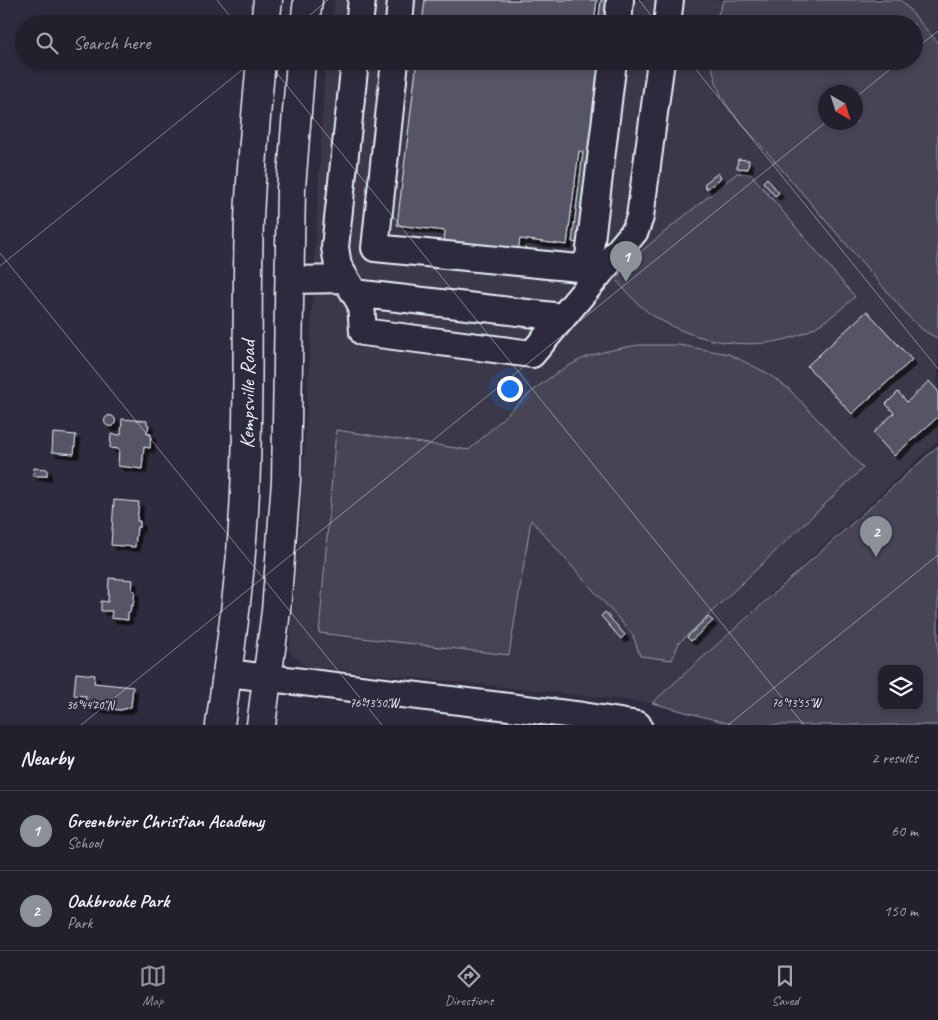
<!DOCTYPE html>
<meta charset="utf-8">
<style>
body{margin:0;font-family:Caveat,sans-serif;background:#2b2836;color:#f1f3f6}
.controls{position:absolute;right:15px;bottom:15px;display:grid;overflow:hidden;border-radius:10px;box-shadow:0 2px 8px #0003}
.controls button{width:45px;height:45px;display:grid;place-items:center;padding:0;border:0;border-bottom:1px solid #403e4a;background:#23202e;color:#f1f3f6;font:25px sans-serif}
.compass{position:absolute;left:818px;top:85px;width:45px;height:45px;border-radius:50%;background:#23202e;box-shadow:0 2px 8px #0003;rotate:141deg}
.you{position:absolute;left:509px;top:388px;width:18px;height:18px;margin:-12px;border:4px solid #fff;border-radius:50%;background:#1a73e8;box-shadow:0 0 0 8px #1a73e833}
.badge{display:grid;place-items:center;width:32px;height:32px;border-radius:50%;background:#8c9099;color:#fff;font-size:16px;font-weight:700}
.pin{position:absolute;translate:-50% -41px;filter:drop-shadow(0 1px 2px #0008)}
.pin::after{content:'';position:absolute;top:26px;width:18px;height:15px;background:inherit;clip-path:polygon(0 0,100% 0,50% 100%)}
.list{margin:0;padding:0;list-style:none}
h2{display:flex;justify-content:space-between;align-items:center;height:65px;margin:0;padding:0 20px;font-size:21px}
h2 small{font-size:16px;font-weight:400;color:#a3a3aa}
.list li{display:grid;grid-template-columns:32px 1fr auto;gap:15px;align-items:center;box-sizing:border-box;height:80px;padding:0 20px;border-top:1px solid #403e4a}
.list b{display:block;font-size:19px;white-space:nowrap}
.list p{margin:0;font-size:16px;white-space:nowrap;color:#a3a3aa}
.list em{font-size:16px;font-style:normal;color:#a3a3aa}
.icon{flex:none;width:28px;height:28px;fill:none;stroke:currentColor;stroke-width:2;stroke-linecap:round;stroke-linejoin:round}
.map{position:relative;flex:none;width:938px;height:725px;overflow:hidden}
.search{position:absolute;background:#23202e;box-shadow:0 2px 8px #0003;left:15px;right:15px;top:15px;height:55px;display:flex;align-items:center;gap:12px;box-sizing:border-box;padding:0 18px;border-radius:28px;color:#a3a3aa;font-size:19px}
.sheet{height:225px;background:#23202e}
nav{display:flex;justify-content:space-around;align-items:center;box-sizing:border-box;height:70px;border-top:1px solid #403e4a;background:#23202e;font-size:14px;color:#a3a3aa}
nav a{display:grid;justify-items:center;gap:2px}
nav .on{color:#8c9099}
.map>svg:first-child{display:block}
.built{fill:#3b3749;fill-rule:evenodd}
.green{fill:#464455;stroke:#979aa6;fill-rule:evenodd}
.building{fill:#575565;stroke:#e8f1f8;filter:url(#shadow)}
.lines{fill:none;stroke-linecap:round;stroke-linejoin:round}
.minor-casing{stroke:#e8f1f8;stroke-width:30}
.major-casing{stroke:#e8f1f8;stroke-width:31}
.minor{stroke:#2f2a3d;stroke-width:26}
.major{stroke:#2f2a3d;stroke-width:28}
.ticks{fill:none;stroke:#e8f1f8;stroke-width:1;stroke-opacity:0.45}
.labels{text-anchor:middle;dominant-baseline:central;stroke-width:4;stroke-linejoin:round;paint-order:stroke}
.street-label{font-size:21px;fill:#e8f1f8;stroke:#2f2a3d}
.ticks-label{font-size:12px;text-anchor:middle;fill:#e8f1f8;stroke:#2f2a3d;stroke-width:4;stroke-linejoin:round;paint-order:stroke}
</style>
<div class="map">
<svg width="938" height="725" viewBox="0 0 938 725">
<defs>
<filter id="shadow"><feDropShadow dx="4.5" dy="4.5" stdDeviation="0" flood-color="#0009"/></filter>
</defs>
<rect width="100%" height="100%" fill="#2f2a3d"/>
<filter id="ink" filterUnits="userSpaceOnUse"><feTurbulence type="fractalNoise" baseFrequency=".02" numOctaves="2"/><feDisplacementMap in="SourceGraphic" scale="10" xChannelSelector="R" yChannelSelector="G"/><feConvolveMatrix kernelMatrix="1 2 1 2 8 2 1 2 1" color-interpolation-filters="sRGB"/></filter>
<g filter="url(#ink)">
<!-- built -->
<path class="built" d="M335,0h603v441l-286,262 -347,-37 -16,-14 12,-139 24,-452h589v-37h-583zM826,92h30v30h-30z"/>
<!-- green -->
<path class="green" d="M724,0h177l37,43v296l-15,-9 -13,-12 -178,-206c-13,-16 -17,-31 -21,-51h203v-37h-200zM826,92h30v30h-30z
M737,173l14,1 104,123c-16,14 -33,28 -53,37 -46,19 -107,9 -148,-18 -15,-9 -27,-24 -39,-37l29,-30z
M638,345h41l50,9 38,19 22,16 74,79 -184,175 -7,17 -32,-4 -7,-21 -102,-115 -22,135 -190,-22 17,-203 133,20c37,-33 72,-75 120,-94 15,-5 33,-8 49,-11z
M938,446v279h-204l-82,-22zM882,669h37v37h-37z"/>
<!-- building -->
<path class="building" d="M425,0h172l-3,24h-172z
M601,0h7l-3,24h-7z
M417,61h184l-22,182 -7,-1 11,-90 -4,-1 -12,94 -47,-6 -2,11 -74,-9 1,-10 -48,-6z
M738,159l11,1 -1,9 -11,-1z
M718,173l3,5 -14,11 -3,-5z
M767,178l12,15 -4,3 -12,-14z
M867,311l45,49 -60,54 -45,-48z
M929,381l9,10v26l-44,39 -21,-23 21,-20 -8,-9 12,-12 9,10z
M104.5 421a5.5 5.5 0 1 1 11 0a5.5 5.5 0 1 1-11 0Z
M122,419l25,2v3l2,1 -1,5 -2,3 5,1 -1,14 -6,-1 -2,22 -24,-3 1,-17 -9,-1 1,-14 10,1z
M53,433l23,2 -2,19 -22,-2z
M34,468l13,1v7h-14z
M114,500l25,2 -2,19h3v6h-3l-2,20 -24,-2z
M109,578l24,2 -1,10 3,1 -2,15 -2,-1 -1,8 -2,-1v8l-17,-2 1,-7h-11v-10l7,1z
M605,612l20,23 -4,4 -20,-23z
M708,617l5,4 -22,20 -4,-4z
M76,673l19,2 -1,8 39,4 -2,20 -10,3 -36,-3 1,-11 -12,-1z"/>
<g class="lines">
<defs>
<path id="minor" d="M359,24l3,-24
M399,24l2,-24
M618,24l2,-24
M667,24l3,-24
M355,61l-20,186 3,19 23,38 2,28 169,22 103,-123 5,-14 21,-156
M395,61l-20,187 203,20 6,-4 5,-7 24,-196
M289,280l56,-1
M354,293l208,24
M228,673l355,43 55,9"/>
<g id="major">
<path d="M265,24l3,-24"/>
<path d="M305,24l3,-24"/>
<path id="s1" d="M220,725c10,-71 20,-143 24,-214 6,-97 2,-194 5,-291 2,-53 7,-106 12,-159"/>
<path d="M261,725l15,-114 10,-130 5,-293 10,-127"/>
</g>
</defs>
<!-- minor casing -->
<use href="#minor" class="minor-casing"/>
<!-- major casing -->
<use href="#major" class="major-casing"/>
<!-- minor -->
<use href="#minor" class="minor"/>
<!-- major -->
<use href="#major" class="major"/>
</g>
</g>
<!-- ticks -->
<path class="ticks" d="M217,0l19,24M639,0l19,24M299,24l29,-24M914,50l24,-19M267,61l537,664M689,61l249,308M856,97l44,-36M0,253l382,472M0,266l253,-205M81,725l745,-603M728,725l210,-170"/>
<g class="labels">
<!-- street labels -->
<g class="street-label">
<text stroke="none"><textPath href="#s1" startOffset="332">Kempsville Road</textPath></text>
</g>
</g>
<g class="ticks-label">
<text x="374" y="707">76°13'50"W</text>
<text x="796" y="707">76°13'55"W</text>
<text x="90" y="709">36°44'20"N</text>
</g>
</svg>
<div class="controls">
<button><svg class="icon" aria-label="layers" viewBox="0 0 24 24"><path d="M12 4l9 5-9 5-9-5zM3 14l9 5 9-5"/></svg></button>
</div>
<svg class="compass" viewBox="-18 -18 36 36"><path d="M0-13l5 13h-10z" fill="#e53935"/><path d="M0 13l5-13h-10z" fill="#a3a3aa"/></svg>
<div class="you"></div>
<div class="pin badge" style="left:626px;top:282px">1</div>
<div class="pin badge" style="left:876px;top:557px">2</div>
<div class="search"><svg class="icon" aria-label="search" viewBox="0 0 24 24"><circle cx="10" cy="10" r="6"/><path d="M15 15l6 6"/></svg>Search here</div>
</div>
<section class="sheet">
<h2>Nearby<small>2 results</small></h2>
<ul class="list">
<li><span class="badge">1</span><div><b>Greenbrier Christian Academy</b><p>School</p></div><em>60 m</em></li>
<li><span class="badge">2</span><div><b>Oakbrooke Park</b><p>Park</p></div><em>150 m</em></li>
</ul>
</section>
<nav>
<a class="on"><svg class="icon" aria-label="map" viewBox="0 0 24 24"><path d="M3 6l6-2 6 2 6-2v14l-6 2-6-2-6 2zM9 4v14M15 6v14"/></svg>Map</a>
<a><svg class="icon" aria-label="directions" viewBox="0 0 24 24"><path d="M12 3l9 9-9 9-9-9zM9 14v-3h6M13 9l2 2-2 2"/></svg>Directions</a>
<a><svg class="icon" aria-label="saved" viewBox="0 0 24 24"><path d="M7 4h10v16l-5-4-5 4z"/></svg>Saved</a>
</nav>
